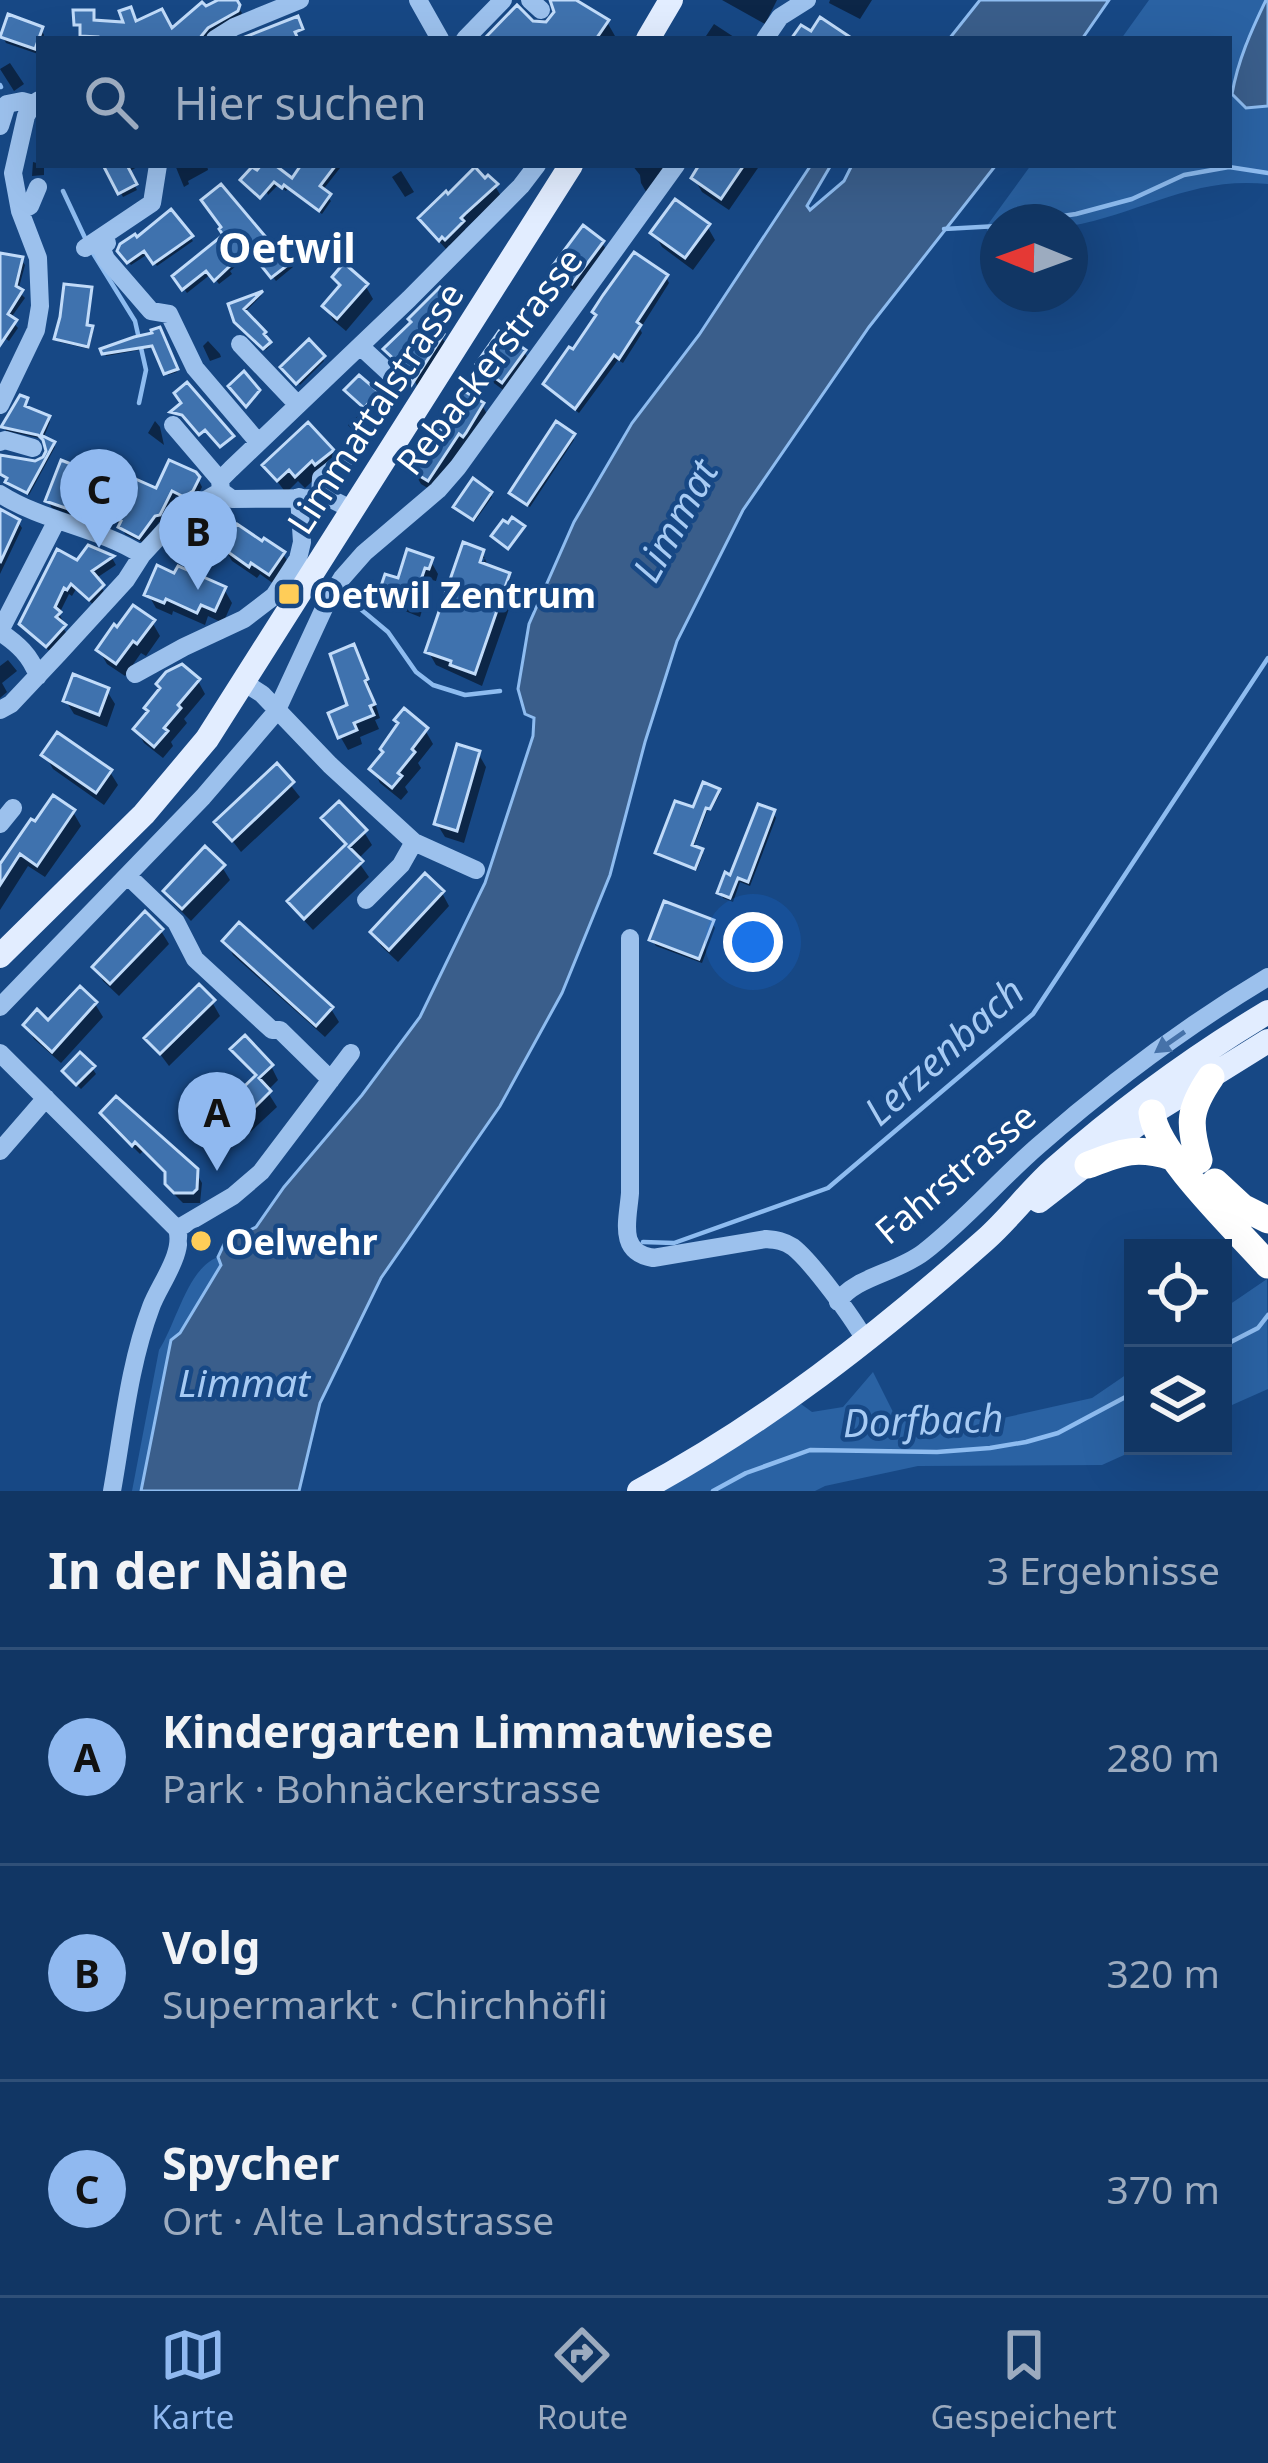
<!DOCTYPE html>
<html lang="de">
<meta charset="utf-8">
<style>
body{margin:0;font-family:"Noto Sans",sans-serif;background:#1e416d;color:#f1f3f6}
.controls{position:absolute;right:36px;bottom:36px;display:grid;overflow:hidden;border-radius:0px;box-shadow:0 12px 48px #0002}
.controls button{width:108px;height:108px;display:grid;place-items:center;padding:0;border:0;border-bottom:3px solid #305078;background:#113664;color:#f1f3f6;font:60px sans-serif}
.compass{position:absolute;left:980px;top:204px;width:108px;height:108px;border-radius:50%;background:#113664;box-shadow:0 12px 48px #0002;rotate:271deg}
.you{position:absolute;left:753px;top:942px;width:42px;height:42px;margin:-30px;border:9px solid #fff;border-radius:50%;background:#1a73e8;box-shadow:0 0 0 18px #1a73e833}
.badge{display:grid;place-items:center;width:78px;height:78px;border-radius:50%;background:#90b9f0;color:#111;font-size:39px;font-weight:700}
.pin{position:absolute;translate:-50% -99px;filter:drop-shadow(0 3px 6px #0008)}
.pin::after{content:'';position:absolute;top:63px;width:42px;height:36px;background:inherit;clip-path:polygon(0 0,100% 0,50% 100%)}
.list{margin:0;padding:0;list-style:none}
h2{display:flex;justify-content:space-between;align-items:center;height:156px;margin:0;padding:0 48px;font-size:51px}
h2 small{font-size:39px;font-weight:400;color:#9cabbf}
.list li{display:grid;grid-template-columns:78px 1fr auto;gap:36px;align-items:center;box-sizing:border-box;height:216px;padding:0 48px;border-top:3px solid #305078}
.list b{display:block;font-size:45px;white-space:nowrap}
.list p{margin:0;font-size:39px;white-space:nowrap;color:#9cabbf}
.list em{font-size:39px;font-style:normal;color:#9cabbf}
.icon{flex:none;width:66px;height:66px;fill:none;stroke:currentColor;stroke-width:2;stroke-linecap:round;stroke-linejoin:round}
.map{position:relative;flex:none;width:1268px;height:1491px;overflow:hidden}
.search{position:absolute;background:#113664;box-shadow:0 12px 48px #0002;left:36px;right:36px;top:36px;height:132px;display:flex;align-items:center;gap:30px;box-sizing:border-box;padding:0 42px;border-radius:0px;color:#9cabbf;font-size:45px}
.sheet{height:804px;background:#113664}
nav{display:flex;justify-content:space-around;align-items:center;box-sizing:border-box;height:168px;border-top:3px solid #305078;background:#113664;font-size:33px;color:#9cabbf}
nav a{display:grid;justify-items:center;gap:6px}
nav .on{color:#90b9f0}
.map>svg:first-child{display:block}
.green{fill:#2a62a3}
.water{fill:#3a5e8b;stroke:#8ebcf0;stroke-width:3}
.shadow{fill:#0007;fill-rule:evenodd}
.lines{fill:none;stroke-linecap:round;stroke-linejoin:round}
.stream{stroke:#8ebcf0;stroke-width:4.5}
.building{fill:#3f72ae;stroke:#c1dbf9;stroke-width:3}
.minor{stroke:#9cc1ed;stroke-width:18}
.major{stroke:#e2edff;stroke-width:24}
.highway{stroke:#fff;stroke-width:27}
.oneway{fill:#4672a9}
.poi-dot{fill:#ffcd58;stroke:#174885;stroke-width:4.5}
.labels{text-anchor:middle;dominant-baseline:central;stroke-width:9;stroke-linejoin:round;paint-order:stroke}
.street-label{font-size:36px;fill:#fff;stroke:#174885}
.poi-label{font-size:36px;font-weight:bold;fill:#fff;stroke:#174885;text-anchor:start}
.water-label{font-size:39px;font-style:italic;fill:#a7cbf4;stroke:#174885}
.quarter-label{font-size:42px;font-weight:bold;fill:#fff;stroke:#174885}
</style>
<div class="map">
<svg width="1268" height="1491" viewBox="0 0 1268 1491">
<rect width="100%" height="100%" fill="#174885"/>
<!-- green -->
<path class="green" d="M1149,0h117l-21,42 -1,14 -9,20 11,32 22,-1v77c-76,-8 -126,29 -198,42v-4h-72v18l-7,2 -5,-15 45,-62h198v-126h-108z
M218,1257l3,8 -41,68 -9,7 -30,151h-9l27,-141c18,-28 28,-81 59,-93z
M1267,1279l1,110 -45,20v-100z
M1133,1370v76h11l-42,19 -184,1 -93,20 -10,5h-157l29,-14 114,-73 11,8 31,-5 30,-35 23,46h107l89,-20z"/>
<!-- water -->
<path class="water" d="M980,0h129l-27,39h-133z
M1266,0h2v106l-22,2 -14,-14c6,-34 19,-63 34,-94z
M811,165h20l-24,41 3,4 34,-29 8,-16h144l-127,162 -126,183 -66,131 -32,101 -35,133 -48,118 -62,113 -119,172 -61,125 -21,88h-158l30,-151 9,-7 41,-68 -3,-8 7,-15 31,-15 28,-40 78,-92 58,-78 65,-134 48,-147 1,-18 -9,-4 -7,-25 11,-65 45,-102 58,-99 67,-88z"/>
<!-- shadow -->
<path class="shadow" d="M225,0h8l9,13 -2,3 -30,17 -5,6h-121l-1,-9 -3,-1 -3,-5 15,-11 4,10 40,1 35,9z
M552,0h18l37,22 8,14 -3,3h-68l13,-31z
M722,0h55l-12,24z
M830,0h42l-12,19 -31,-16z
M714,24l23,15h-33z
M41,29l3,6 -1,4h-4l-1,15 -32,-11 -3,-6z
M10,63l14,21 -10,7 -14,-22z
M33,162l11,3v10l-12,1z
M112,165h29l-13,7 9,18 -14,7 -15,-29z
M175,165h32l1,5 -20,11 1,3 -5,3z
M264,165h6l23,17 12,-17h33l2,3 -18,23 9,10 -9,13 -34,-26 -2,3 -8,-6 -10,10 -9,-23z
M632,165h32l5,9 -20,23 -8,-14 -1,-8z
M703,165h57l-31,45 -27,-18 -8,-14z
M401,171l13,21 -9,5 -13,-20z
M495,186l6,10 -36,33 2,4 -15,15 -3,-3 -3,4 -19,-21z
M171,214l22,27 -36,25 -9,-12 -17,11 -8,-9z
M707,226l8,14 -22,30 -31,-23 -8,-14z
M226,236l64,26 3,5 -17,14 -23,-29 -23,19 2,3 -13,10 -8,-10 -24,19 -8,-11z
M602,243l8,13 -30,39 -18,-14 -8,-13z
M0,252l5,1 2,4 14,3 4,5 -7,26 7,7 -15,21 8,9 -9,13 -6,-4 -3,6z
M335,277l30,8 8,14 -27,32 -13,-11 -7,-13 15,-19z
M666,277l3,6 -29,46 2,4 -19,30 -5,-3 -39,53 -29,-23 -4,-6z
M90,290l-3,38 6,4 -4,17 -30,-7 -2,-3z
M262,295l-18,18 26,33 -4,4 -26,-25 -8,-19z
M452,302l3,5 -20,23 10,12 -28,44 -4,-10 1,-53z
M159,331l18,41 -9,3 -12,-28 -50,9 -2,-6z
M208,341l12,13 1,3 -11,4 -7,-15z
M524,352l8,13 -22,30 -23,-17 -8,-13z
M322,358l2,3 -24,24 -14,-15z
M26,401v8l22,9 2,4 -7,17 -37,-8 -2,-4z
M482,405l7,13 -53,75 -15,-9 -8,-14 23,-25z
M358,416l13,14 -10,10 -13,-15z
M155,421l5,6 4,18 -16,-12z
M308,426l24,26 8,13 -19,8 -16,15 -7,-7 -12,12 -20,-27z
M572,436l2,4 -44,67 -15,-11z
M53,444l2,3 -26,48 -19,-10 -4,-9 30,-12 12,-10 1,-9z
M198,479l4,8 -6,12 -6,4 -14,-7 -12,26h-5l-15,21 -19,-9 -3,-9 -12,-6 -5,-8 -17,-9 -3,9 -5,-2 -3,8 -25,-9 -4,-7 64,-18 45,9z
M490,494l2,3 -17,24 -16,-11z
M0,515l18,7 4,6 -22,46z
M465,546l17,6 7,16 19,7 8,14 -34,97 -46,-21 -8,-14zM478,558h7l-7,19 -6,-2z
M224,547l59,7 8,13 -13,20 -18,-13 -3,4 -25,-17z
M89,548l23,10 4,7 -21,14 11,15 -11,12 -19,-17 -4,7 -3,-2 -10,20 4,7 -3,3 8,11 -16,18 -25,-21 -5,-8 56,-60z
M430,560l8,14 -2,7 -4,-1 -12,37 -30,-12 -8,-13z
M224,589l8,14 -9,20 -15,-7 -3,9 -32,-14 -1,4 -16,-7 -8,-14z
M152,622l8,14 -14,20 -5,-3 -16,23 -18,-12 -8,-14z
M8,660l9,11 -15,12 5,9 -7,6v-32z
M361,661l19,57 -5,2 4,9 -19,8 2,7 -14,6 -8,-14 11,-29z
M198,681l7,13 -21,25 3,4 -16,19 2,4 -10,12 -19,-15 -8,-14z
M107,691l8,13 -8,23 -33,-13 -8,-13z
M425,730l8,14 -15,19 3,5 -16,19 3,5 -7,8 -21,-17 -7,-14 13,-15z
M478,753l8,14 -22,76 -19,-6 -8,-13z
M45,755l65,17 8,13 -14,20 -51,-36z
M277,768l23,29 -59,55 -23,-30z
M718,791l2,3 -9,16 -3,-1 -15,39 10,6 -6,16 -37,-14 -2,-3 37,-42z
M73,812l8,14 -36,51 -17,-11 -28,44v-46z
M773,813l3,5 -26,68 -10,-4 -7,20 -10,-4 -3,-6 12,-13z
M325,818l39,14 8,13 -15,15 12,17 -56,53 -14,-15 -8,-13 57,-54 -16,-16z
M222,867l8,13 -39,41 -17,-17 -8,-13z
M442,893l7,13 -51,56 -17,-16 -7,-13z
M712,922l3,6 -13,35 -46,-17 -4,-6z
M161,931l8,13 -50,52 -16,-15 -8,-14z
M226,941l105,68 8,13 -14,15 -92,-82z
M212,1002l8,14 -51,50 -21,-28z
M95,1004l8,13 -42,46 -27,-24 -8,-14 22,-1z
M234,1050l37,16 7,14 -11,11 10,16 -32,30 -21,-27 33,-32 -15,-15z
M92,1068l4,6 -15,15 -12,-12z
M103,1113l92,58 7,12 -2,20h-17l-8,-8 -7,-12v-7l-25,-25 -3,3 -30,-30z"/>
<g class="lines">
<!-- stream -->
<path class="stream" d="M0,85l1,2
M63,191l23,49
M1022,222l54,-8 56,-15 52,-24 45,-8 39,6
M944,229l54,-3
M91,250l44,71 11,49 -7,33
M345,596l43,36 28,40 17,13 32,10 35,-4
M643,1242l31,1 154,-55 205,-174 235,-356
M1223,1346l35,-18 10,-13
M713,1491l33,-18 64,-23 127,2 53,-4 36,-6 32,-9 75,-40"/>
</g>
<!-- building -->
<path class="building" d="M218,0h19l3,5 -2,6 -30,17 -9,11h-101v-2l-18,-1v-11h-6l-1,-15h21v10l29,2 -4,-11 12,-4 5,14 26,-12 10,19 30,-26 4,4z
M550,0h26l33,20 -13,19h-112l33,-34 16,16 13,1 8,-10z
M8,14l35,13 -8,22 -35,-12z
M298,16l5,13 -8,3 3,7h-58z
M820,17l33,22h-62l10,-14 10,6z
M103,165h24l10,19 -19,10z
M261,165h14l17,13 9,-13h35l-16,21 11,8 -12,17 -35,-26 -2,3 -8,-6 -14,16 -20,-18 12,-13 5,3z
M699,165h45l-23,34 -30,-21z
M475,167l10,11 3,-3 10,9 -33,30 -4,4 3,3 -19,19 -3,-3 -3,4 -21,-23 28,-27 2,3z
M221,184l54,64 5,-4 13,17 -22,17 -23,-29 -34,32 -8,-10 -24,19 -10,-14 51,-41 -4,-6 2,-2 -20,-27z
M675,199l35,25 -25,34 -35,-25z
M171,209l22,27 -40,28 -9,-13 -17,12 -10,-12 3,-7 15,-10 2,3z
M583,225l21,16 -32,43 -21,-16z
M634,252l34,23 -31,47 4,3 -22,34 -5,-4 -39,54 -32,-25 26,-37 4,2 23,-34 -4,-3 11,-17z
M0,253l23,4 -7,29 7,4 -15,24 9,6 -17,25z
M344,263l24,21 -31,35 -15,-13 18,-21 -8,-8z
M64,284l28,3 -5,38 6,1 -5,21 -34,-8 6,-22z
M440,287l15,13 -21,24 10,10 -32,50 -3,-11 -26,-24 28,-27 -3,-3z
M263,291l-19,18 22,23 -2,2 7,8 -8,7 -29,-27 -6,-18z
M160,327l18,42 -14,5 -12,-28 -50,8 -2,-5 34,-12 18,-4 -1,-3z
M499,331l27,19 -24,33 -26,-19z
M309,339l16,17 -29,28 -16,-17z
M244,371l16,19 -14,17 -18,-21z
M359,375l20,17 -15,16 -20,-18z
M187,382l47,54 -14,11 -15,-17 -6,5 -17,-20 -12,-3 11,-9 -7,-10z
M464,391l20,12 -18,30 -3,4 -4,-3 -31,47 -18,-11 20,-32 4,3z
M20,395l8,3 -3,8 25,10 -9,19 14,7 -28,51 -22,-11 2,-4 -7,-4v-19l35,6 8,-4 3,-6 -3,-11 -5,-5 -37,-8z
M556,421l19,13 -48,71 -18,-12z
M308,422l26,28 -19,15 -3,-4 -17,16 -6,-7 -12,11 -15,-16z
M61,460l50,20 4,-10 41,18 13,-28 27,12 4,5 -7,14 -9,6 -12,-6 -12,24 -5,1 -16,22 -21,-11 3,-6 -19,-9 2,-5 -20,-10 -3,8 -4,-1 -3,7 -29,-10z
M473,478l19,14 -19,28 -20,-13z
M0,509l20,11 -20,43z
M512,517l13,9 -17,23 -17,-13 12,-16 5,3z
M237,524l25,17 2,-3 21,14 -16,23 -18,-12 -2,4 -28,-20z
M463,542l21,8 -4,12 30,11 -35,101 -25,-9 1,-4 -26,-9z
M88,545l26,11 -22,15 12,14 -15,15 -18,-16 -4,6 -3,-2 -9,19 6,5 -5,5 10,8 -20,22 -27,-23 38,-75 20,11z
M407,549l26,9 -4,11 -4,-1 -13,38 -33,-14 6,-18 13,4z
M157,565l17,8 4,-7 48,21 -11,24 -14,-6 -4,8 -31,-14 -2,4 -20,-8z
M133,605l22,15 -18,24 -4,-3 -17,23 -20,-14 18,-26 3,3z
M354,644l14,35 -3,2 10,23 -5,2 4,9 -20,8 3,7 -19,8 -10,-25 19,-8 -17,-51z
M182,664l18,15 -22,26 3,3 -17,20 4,3 -14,16 -21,-18 15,-18 -4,-3 16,-20 -4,-4 10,-12z
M73,674l36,14 -10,27 -36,-14z
M404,708l24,20 -16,21 3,3 -17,21 4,3 -10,12 -23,-19 14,-17 -3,-3 18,-26 -4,-3z
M57,732l55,38 -16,23 -55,-38z
M457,744l23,7 -23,80 -23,-7z
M277,763l17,19 -62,59 -18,-19z
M703,782l17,7 -10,20 -4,-1 -14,37 11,4 -8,20 -40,-16 20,-52 18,6z
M53,795l22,15 -38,56 -17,-12 -20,31v-21l31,-45 4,2z
M339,801l28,29 -18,17 14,14 -59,58 -17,-18 59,-57 -25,-26z
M758,804l17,6 -27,72 -10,-4 -8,20 -13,-5 8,-21 5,3z
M205,846l20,19 -43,44 -19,-18z
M425,873l19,18 -55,59 -19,-18z
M664,901l50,19 -15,39 -50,-19z
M145,911l18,18 -53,55 -18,-17z
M239,922l94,85 -17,19 -94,-85z
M199,984l16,16 -55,54 -16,-16z
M80,986l17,16 -45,50 -29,-27 14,-16 11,11z
M245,1035l28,30 -14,13 12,13 -35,35 -16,-16 36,-35 -26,-26z
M80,1052l15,14 -19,19 -14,-14z
M116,1096l82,73 -1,20 -4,4h-19l-9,-9v-12l-30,-30 -3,4 -32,-33z"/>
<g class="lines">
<!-- minor -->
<path class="minor" d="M418,0l22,39
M530,0l11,10
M215,39l19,-12 66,-27
M465,39l38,-39
M765,39l15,-22 27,-17
M7,104l15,-3 11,3
M0,126l7,-22
M20,211l10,-5 8,-19
M107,243l-6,4 5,12 45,52 18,3 26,54 63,74
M85,248l67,-45 6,-38
M240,344l58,61
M360,346l39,36
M0,405l36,-75 4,-24 -2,-48 -18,-47 -7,-38 13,-57 7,-12 6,-4
M173,425l47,55
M0,442l5,-2 28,8
M221,491l-1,-11 11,-11 178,-170 112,-113 16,-21
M221,491l11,8 97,-1 24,12
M0,494c44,28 98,33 142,61
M320,497l1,-19 27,-21
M0,631l57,-111
M0,632c18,12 30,23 38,44
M135,674l49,-27 60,-28 30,-23 24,-37 4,-17 -3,-45
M243,682l19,12 68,71 84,77 62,28
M0,710l11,-6 48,-51 67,-73 16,-25 36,-39 43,-25
M0,824l13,-16
M128,876l48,46 19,37 77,71h8l51,50
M366,900l35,-35 13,-23
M630,938v255c-2,27 -13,59 23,65l113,-19c11,1 18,2 27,8 19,15 60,71 72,93
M0,1007l203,-210 55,-64 18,-21 50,-108 16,-26 22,-25 74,-63 20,-23 218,-302
M0,1053l177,176
M0,1151l46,-53
M177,1229l56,-33 28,-24 90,-119
M838,1302c16,-25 59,-29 86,-50 41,-32 75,-72 114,-106 72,-63 148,-120 230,-169
M112,1491c11,-61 17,-126 39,-184 8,-22 34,-54 26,-78"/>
<!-- major -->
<path class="major" d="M648,39l23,-39
M0,956l144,-142 63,-75 364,-574
M1039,1201l113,-88 116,-72
M639,1491c126,-67 240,-157 346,-251 25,-22 45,-50 70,-72 66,-58 138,-111 213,-156"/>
<!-- highway -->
<path class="highway" d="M1152,1113c3,39 87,119 116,152
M1199,1160c-11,-37 -10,-51 12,-83
M1088,1165c34,-13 48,-19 84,-8
M1215,1182l27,25 26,13"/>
</g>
<!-- one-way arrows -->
<defs><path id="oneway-solid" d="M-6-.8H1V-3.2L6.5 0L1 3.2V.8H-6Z" transform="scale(3)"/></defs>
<use class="oneway" href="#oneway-solid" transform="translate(1170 1042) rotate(145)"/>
<!-- markers -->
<g class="poi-dot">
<rect x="277" y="582" width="24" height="24" rx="6"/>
<circle cx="201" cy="1241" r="12"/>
</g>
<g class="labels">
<!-- street labels -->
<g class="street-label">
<text transform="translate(489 361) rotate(-52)">Rebackerstrasse</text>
<text transform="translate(375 408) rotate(-57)">Limmattalstrasse</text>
<text transform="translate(955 1173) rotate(-40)">Fahrstrasse</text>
</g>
<!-- poi labels -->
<g class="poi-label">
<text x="313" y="594">Oetwil Zentrum</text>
<text x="225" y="1241">Oelwehr</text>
</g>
<!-- water labels -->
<g class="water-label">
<text transform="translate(674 520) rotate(-61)">Limmat</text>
<text transform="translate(943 1050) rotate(-42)">Lerzenbach</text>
<text x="244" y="1381">Limmat</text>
<text transform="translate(923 1419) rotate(-2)">Dorfbach</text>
</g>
<!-- quarter labels -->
<g class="quarter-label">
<text x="287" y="246">Oetwil</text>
</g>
</g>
</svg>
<div class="controls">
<button><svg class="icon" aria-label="locate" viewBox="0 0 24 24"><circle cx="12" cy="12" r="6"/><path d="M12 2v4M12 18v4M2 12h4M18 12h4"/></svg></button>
<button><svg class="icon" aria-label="layers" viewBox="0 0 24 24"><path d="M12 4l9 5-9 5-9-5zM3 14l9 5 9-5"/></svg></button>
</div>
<svg class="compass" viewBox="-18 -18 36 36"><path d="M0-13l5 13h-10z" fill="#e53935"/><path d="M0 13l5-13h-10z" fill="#9cabbf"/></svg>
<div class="you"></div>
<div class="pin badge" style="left:217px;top:1171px">A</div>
<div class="pin badge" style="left:198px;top:590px">B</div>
<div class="pin badge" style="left:99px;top:548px">C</div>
<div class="search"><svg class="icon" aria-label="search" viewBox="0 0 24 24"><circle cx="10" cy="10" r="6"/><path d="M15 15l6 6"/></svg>Hier suchen</div>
</div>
<section class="sheet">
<h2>In der Nähe<small>3 Ergebnisse</small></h2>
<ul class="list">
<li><span class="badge">A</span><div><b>Kindergarten Limmatwiese</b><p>Park · Bohnäckerstrasse</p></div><em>280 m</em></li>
<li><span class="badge">B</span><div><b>Volg</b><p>Supermarkt · Chirchhöfli</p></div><em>320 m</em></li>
<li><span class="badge">C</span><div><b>Spycher</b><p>Ort · Alte Landstrasse</p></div><em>370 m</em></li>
</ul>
</section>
<nav>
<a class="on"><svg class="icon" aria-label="map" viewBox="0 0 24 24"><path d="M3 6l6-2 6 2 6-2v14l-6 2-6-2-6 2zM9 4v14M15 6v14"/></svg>Karte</a>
<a><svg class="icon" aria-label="directions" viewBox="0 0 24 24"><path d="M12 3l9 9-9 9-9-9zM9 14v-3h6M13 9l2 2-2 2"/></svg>Route</a>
<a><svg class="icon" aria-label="saved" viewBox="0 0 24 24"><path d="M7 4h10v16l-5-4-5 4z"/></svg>Gespeichert</a>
</nav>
